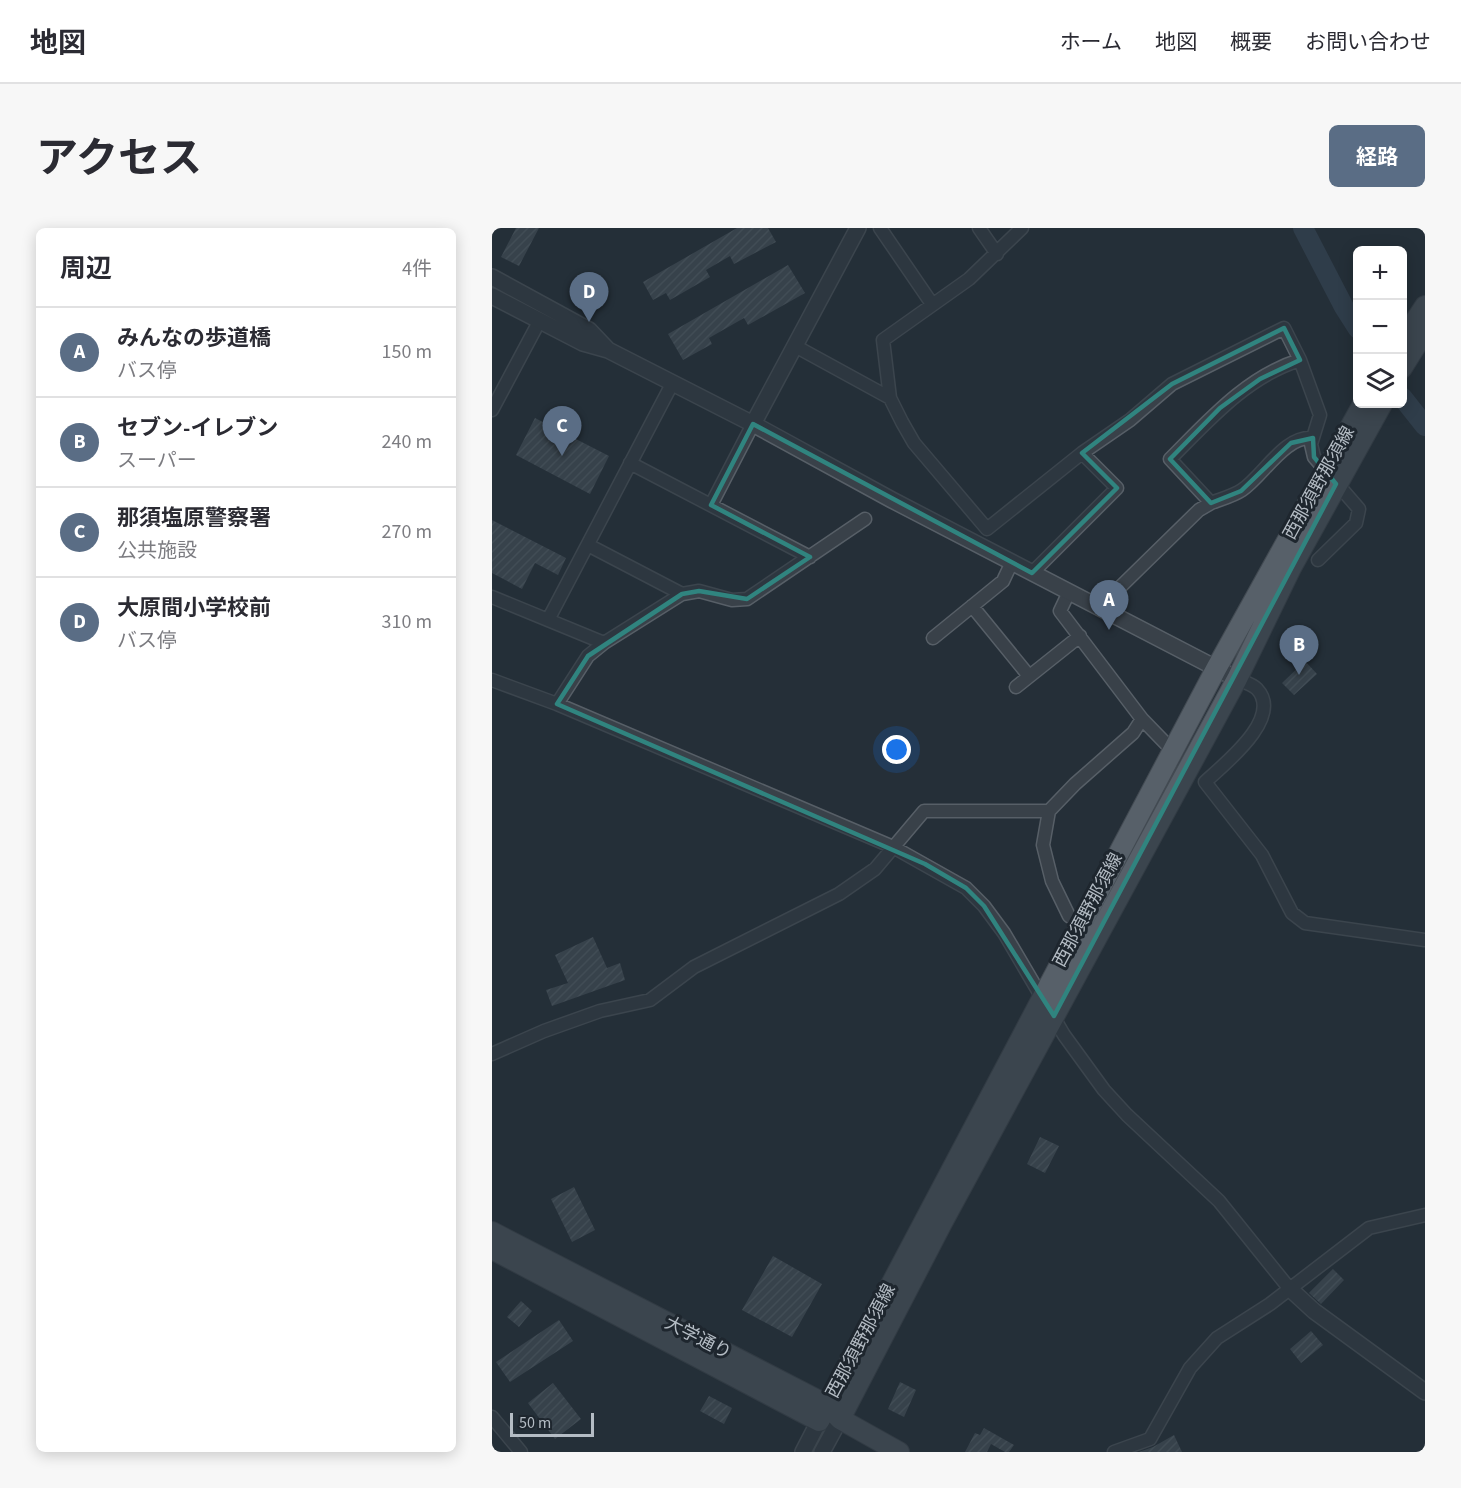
<!DOCTYPE html>
<html lang="ja">
<meta charset="utf-8">
<style>
body{margin:0;font-family:"Source Sans 3","Noto Sans JP",sans-serif;background:#f7f7f7;color:#2b2b33}
.controls{position:absolute;right:18px;top:18px;display:grid;overflow:hidden;border-radius:9px;box-shadow:0 3px 15px #0003}
.controls button{width:54px;height:54px;display:grid;place-items:center;padding:0;border:0;border-bottom:2px solid #e1e1e2;background:#fff;color:#2b2b33;font:30px sans-serif}
.scale{position:absolute;left:18px;bottom:15px;width:84px;box-sizing:border-box;padding-left:6px;border:3px solid #b4bcc4;border-top:0;font-size:16px;line-height:21px;white-space:nowrap;color:#b4bcc4;-webkit-text-stroke:4px #1e262e;paint-order:stroke}
.you{position:absolute;left:405px;top:522px;width:21px;height:21px;margin:-15px;border:4px solid #fff;border-radius:50%;background:#1a73e8;box-shadow:0 0 0 9px #1a73e833}
.badge{display:grid;place-items:center;width:39px;height:39px;border-radius:50%;background:#5a6d85;color:#fff;font-size:20px;font-weight:700}
.pin{position:absolute;translate:-50% -50px;filter:drop-shadow(0 2px 3px #0008)}
.pin::after{content:'';position:absolute;top:32px;width:21px;height:18px;background:inherit;clip-path:polygon(0 0,100% 0,50% 100%)}
.list{margin:0;padding:0;list-style:none}
h2{display:flex;justify-content:space-between;align-items:center;height:78px;margin:0;padding:0 24px;font-size:26px}
h2 small{font-size:20px;font-weight:400;color:#7c7c81}
.list li{display:grid;grid-template-columns:39px 1fr auto;gap:18px;align-items:center;box-sizing:border-box;height:90px;padding:0 24px;border-top:2px solid #e1e1e2}
.list b{display:block;font-size:22px;white-space:nowrap}
.list p{margin:0;font-size:20px;white-space:nowrap;color:#7c7c81}
.list em{font-size:20px;font-style:normal;color:#7c7c81}
.icon{flex:none;width:33px;height:33px;fill:none;stroke:currentColor;stroke-width:2;stroke-linecap:round;stroke-linejoin:round}
.map{position:relative;flex:none;width:933px;height:1224px;overflow:hidden;border-radius:9px}
header{display:flex;align-items:center;gap:36px;box-sizing:border-box;height:84px;padding:0 30px;background:#fff;border-bottom:2px solid #e1e1e2}
header strong{font-size:28px}
nav{display:flex;gap:33px;margin-inline-start:auto;font-size:21px}
.intro{display:flex;align-items:center;justify-content:space-between;box-sizing:border-box;height:144px;padding:0 36px}
h1{margin:0;font-size:42px}
.button{padding:15px 27px;border-radius:9px;background:#5a6d85;color:#fff;font-size:21px;font-weight:700}
main{display:flex;gap:36px;padding:0 36px}
aside{flex:1;background:#fff;border-radius:9px;box-shadow:0 3px 15px #0003}
.map>svg:first-child{display:block}
.lines{fill:none;stroke-linecap:round;stroke-linejoin:round}
.river{stroke:#3d4e5f;stroke-width:20}
.building{fill:url(#building-hatch)}
.minor-casing{stroke:#575f67;stroke-width:15}
.tertiary-casing{stroke:#575f67;stroke-width:18}
.primary-casing{stroke:#424a52;stroke-width:22}
.minor{stroke:#394149;stroke-width:12}
.tertiary{stroke:#394149;stroke-width:15}
.primary{stroke:#576069;stroke-width:20}
.marked{fill:none;stroke:#30847f;stroke-width:4.5;stroke-linejoin:round}
.labels{text-anchor:middle;dominant-baseline:central;stroke-width:6;stroke-linejoin:round;paint-order:stroke}
.street-label{font-size:18px;fill:#b4bcc4;stroke:#1e262e}
</style>
<header>
<strong>地図</strong>
<nav><a>ホーム</a><a>地図</a><a>概要</a><a>お問い合わせ</a></nav>
</header>
<div class="intro"><h1>アクセス</h1><a class="button">経路</a></div>
<main>
<aside>
<h2>周辺<small>4件</small></h2>
<ul class="list">
<li><span class="badge">A</span><div><b>みんなの歩道橋</b><p>バス停</p></div><em>150 m</em></li>
<li><span class="badge">B</span><div><b>セブン-イレブン</b><p>スーパー</p></div><em>240 m</em></li>
<li><span class="badge">C</span><div><b>那須塩原警察署</b><p>公共施設</p></div><em>270 m</em></li>
<li><span class="badge">D</span><div><b>大原間小学校前</b><p>バス停</p></div><em>310 m</em></li>
</ul>
</aside>
<div class="map">
<svg width="933" height="1224" viewBox="0 0 933 1224">
<defs>
<pattern id="building-hatch" width="6" height="6" patternUnits="userSpaceOnUse" patternTransform="scale(1.5)"><rect width="6" height="6" fill="#4e5a63"/><path d="M-1 1l2-2M0 6l6-6M5 7l2-2" fill="none" stroke="#657078"/></pattern>
</defs>
<rect width="100%" height="100%" fill="#252f38"/>
<g class="lines">
<!-- river -->
<path class="river" d="M811,0l41,79 14,22
M910,169l23,29"/>
</g>
<!-- building -->
<path class="building" d="M24,0h23l-20,38 -18,-9z
M245,0h31l8,14 -42,22 -4,-8 -24,14 4,7 -40,23 -4,-7 -13,7 -10,-18z
M296,37l17,28 -57,32 -4,-7 -35,20 3,6 -29,16 -15,-26z
M43,190l74,38 -19,38 -74,-39z
M0,292l74,38 -8,17 -23,-12 -13,26 -30,-16z
M813,433l12,13 -23,21 -12,-12z
M101,709l14,31 13,-5 5,17 -73,26 -6,-16 22,-7 -13,-28z
M548,909l19,9 -14,27 -18,-9z
M82,959l21,43 -23,12 -21,-43z
M281,1028l49,28 -30,53 -50,-27z
M841,1041l11,11 -23,24 -12,-11z
M29,1073l11,10 -13,16 -12,-10z
M67,1092l14,21 -63,41 -14,-20z
M819,1103l12,14 -22,18 -11,-14z
M408,1154l16,8 -12,27 -16,-8z
M61,1155l28,36 -26,20 -27,-36z
M217,1168l23,12 -8,16 -24,-13z
M492,1200l30,17 -5,7h-4l-14,-8 -4,8h-22l10,-19 5,2z
M682,1207l8,17h-43l14,-5z"/>
<g class="lines">
<defs>
<path id="minor" d="M388,0l52,76
M487,0l18,26
M530,0l-53,51 -86,61 7,58 12,24 12,21 73,86 95,-76 48,-33 42,-36 112,-56 16,32 20,55 -9,29 3,13 45,52 -3,14 -38,37
M303,118l95,52
M808,132c-53,16 -92,61 -130,99l41,44c10,-4 22,-7 31,-13 21,-14 43,-55 71,-52
M0,182l48,-90
M138,235l180,94
M219,277l42,-81
M96,317l94,49
M540,345l85,-85 -35,-35
M577,364l-9,19 82,108 31,32
M0,369l112,46
M480,378l57,70
M612,382l6,-13 89,-87 12,-7
M56,392l124,-236
M441,410l70,-57 9,-19
M745,451c7,3 15,5 20,10 27,29 -34,76 -52,93l57,73 30,58 13,10 120,17
M0,452l65,24 336,143 73,41 18,18 20,27 60,102 40,55 23,25 92,86 70,87
M524,459l64,-51
M65,476l31,-48 16,-13 78,-49 17,-3 33,9 15,-1 118,-80
M557,583l-6,34 9,36 17,35 12,7
M0,826l52,-23 56,-20 50,-11 44,-33 145,-73 36,-25 49,-58h125l26,-27 58,-51 9,-14
M0,1189l29,35
M622,1224l36,-13 40,-71 27,-30 53,-34 99,-76 56,-13"/>
<path id="tertiary" d="M0,49l97,53 19,20
M0,68l91,47 25,7 145,74 139,76 345,179
M261,196l105,-196
M797,1060l25,23 111,81
M311,1224l16,-31
M330,1224l18,-33"/>
<path id="primary" d="M910,113l23,-35
M910,140l23,-37
M0,1004l335,173 13,14 59,33
M0,1021l327,172
M348,1191l102,-196 295,-544 54,-111 91,-164
M327,1193l397,-752 147,-265"/>
</defs>
<!-- minor casing -->
<use href="#minor" class="minor-casing"/>
<!-- tertiary casing -->
<use href="#tertiary" class="tertiary-casing"/>
<!-- primary casing -->
<use href="#primary" class="primary-casing"/>
<!-- minor -->
<use href="#minor" class="minor"/>
<!-- tertiary -->
<use href="#tertiary" class="tertiary"/>
<!-- primary -->
<use href="#primary" class="primary"/>
</g>
<!-- marked area -->
<path d="M0 0H933V1224H0ZM792,100l16,32 -40,19 -40,29 -50,51 41,44 30,-12 50,-48 22,-5 1,19 22,27 -282,532 -70,-110 -18,-18 -41,-24 -368,-160 31,-48 94,-62 17,-3 48,8 63,-42 -99,-52 42,-81 279,149 85,-85 -35,-35 90,-69z" fill="#252f38" fill-opacity=".55" fill-rule="evenodd"/>
<path class="marked" d="M792,100l16,32 -40,19 -40,29 -50,51 41,44 30,-12 50,-48 22,-5 1,19 22,27 -282,532 -70,-110 -18,-18 -41,-24 -368,-160 31,-48 94,-62 17,-3 48,8 63,-42 -99,-52 42,-81 279,149 85,-85 -35,-35 90,-69z"/>
<g class="labels">
<!-- street labels -->
<g class="street-label">
<text transform="translate(827 255) rotate(-61)">西那須野那須線</text>
<text transform="translate(596 682) rotate(-62)">西那須野那須線</text>
<text transform="translate(206 1110) rotate(27)">大学通り</text>
<text transform="translate(369 1113) rotate(-62)">西那須野那須線</text>
</g>
</g>
</svg>
<div class="controls">
<button>+</button>
<button>−</button>
<button><svg class="icon" aria-label="layers" viewBox="0 0 24 24"><path d="M12 4l9 5-9 5-9-5zM3 14l9 5 9-5"/></svg></button>
</div>
<div class="scale">50 m</div>
<div class="you"></div>
<div class="pin badge" style="left:617px;top:402px">A</div>
<div class="pin badge" style="left:807px;top:447px">B</div>
<div class="pin badge" style="left:70px;top:228px">C</div>
<div class="pin badge" style="left:97px;top:94px">D</div>
</div>
</main>
